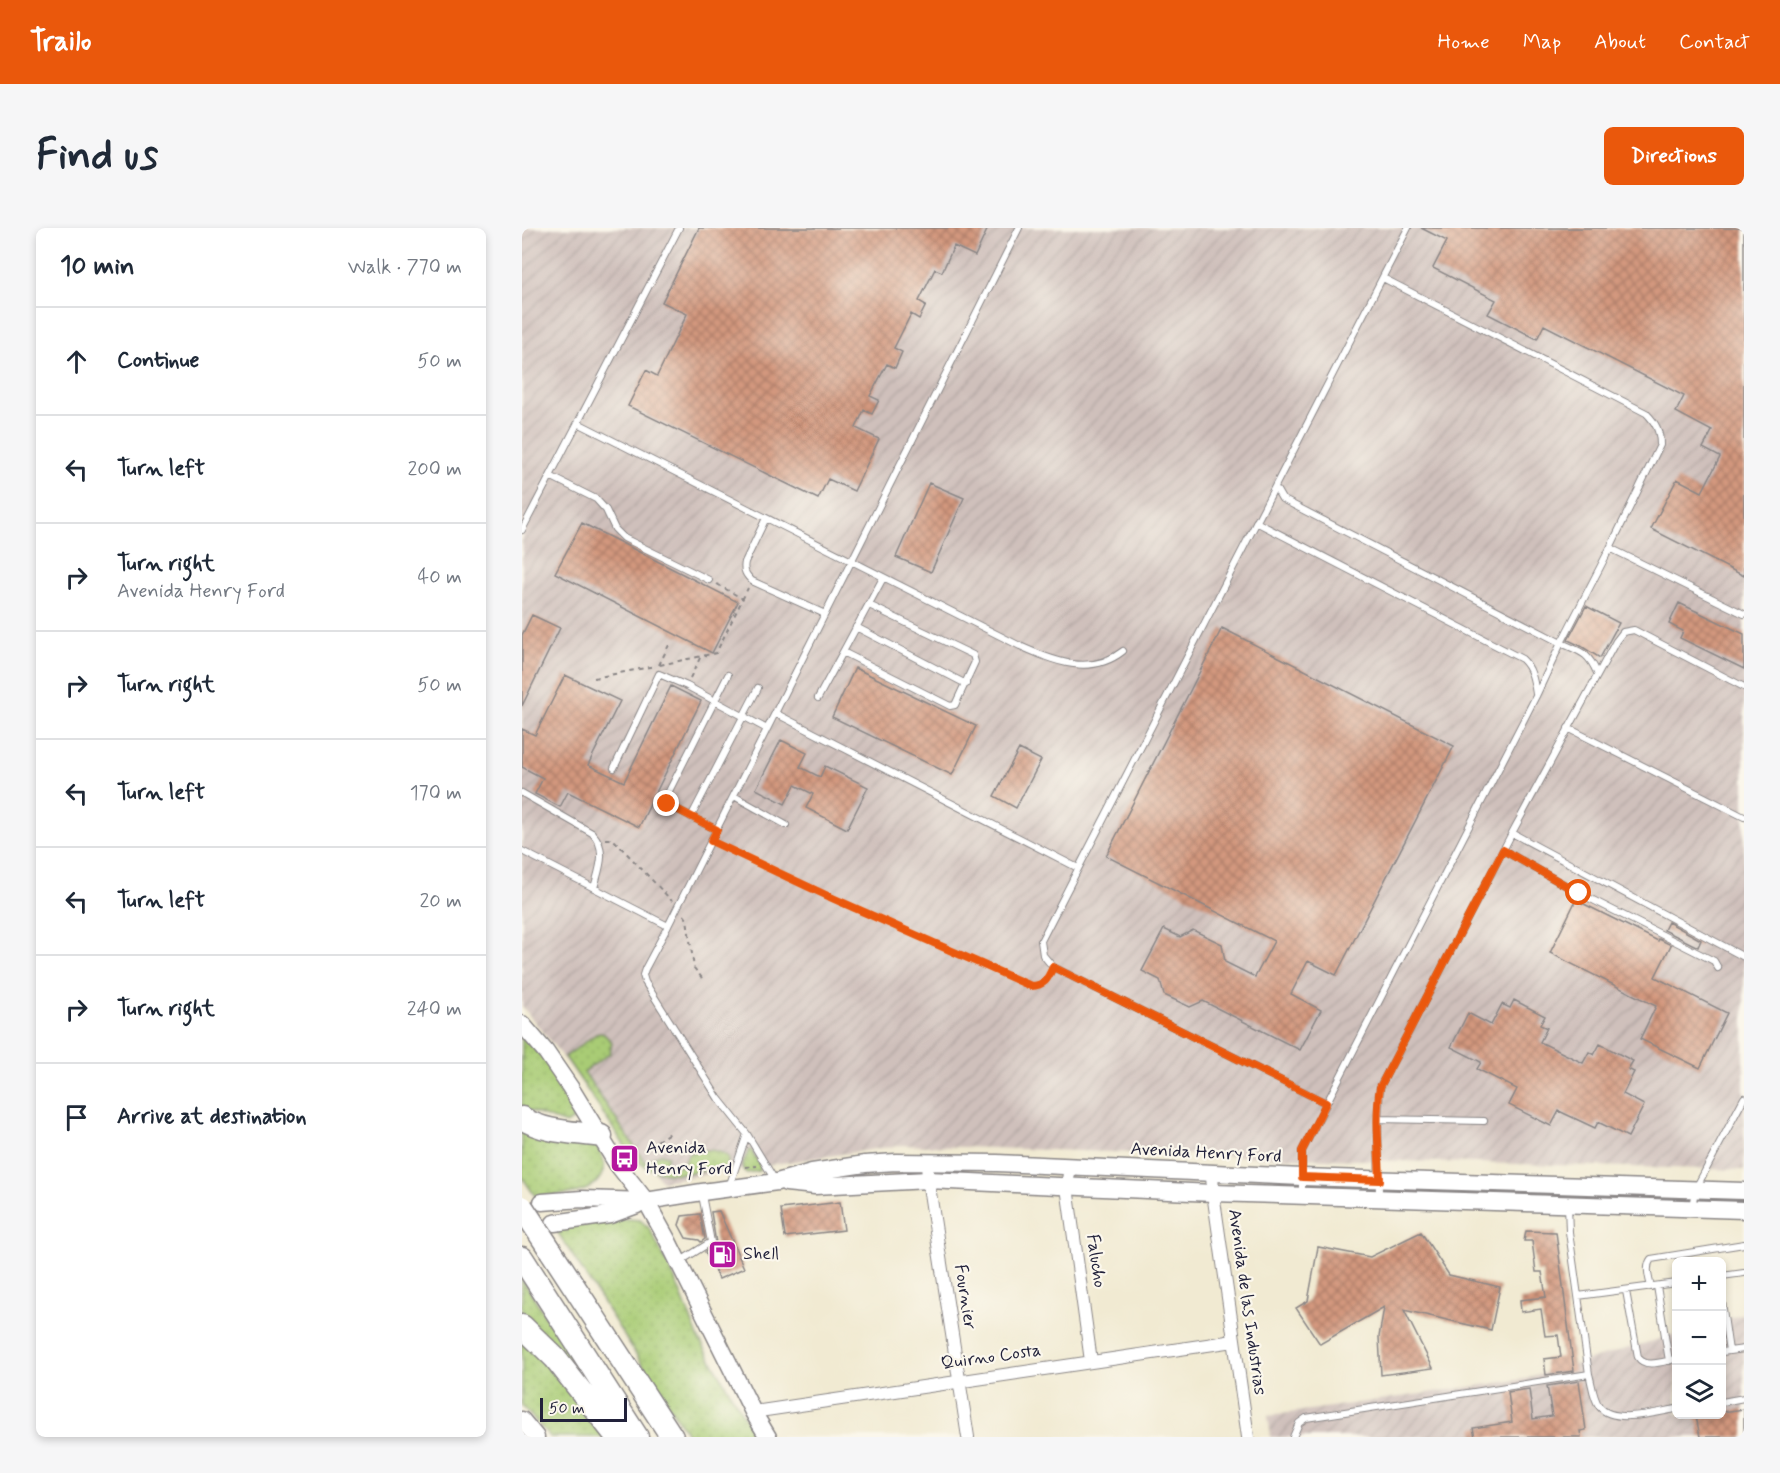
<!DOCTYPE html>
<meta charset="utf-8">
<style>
body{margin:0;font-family:Mynerve,sans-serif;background:#f6f6f7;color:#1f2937}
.controls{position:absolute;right:18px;bottom:18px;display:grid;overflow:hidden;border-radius:9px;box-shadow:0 3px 9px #0003}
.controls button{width:54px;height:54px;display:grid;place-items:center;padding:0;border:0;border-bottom:2px solid #e0e1e3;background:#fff;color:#1f2937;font:30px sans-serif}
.scale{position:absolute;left:18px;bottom:15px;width:87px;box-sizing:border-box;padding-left:6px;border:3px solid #22223b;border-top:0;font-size:16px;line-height:21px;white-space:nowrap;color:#22223b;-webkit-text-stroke:4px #fbf7ec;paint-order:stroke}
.stop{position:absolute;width:18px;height:18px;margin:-14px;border:4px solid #ea580c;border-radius:50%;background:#fff}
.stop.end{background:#ea580c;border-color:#fff;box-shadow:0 2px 6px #0008}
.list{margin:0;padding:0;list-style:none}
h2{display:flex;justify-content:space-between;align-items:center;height:78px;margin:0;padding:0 24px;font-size:26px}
h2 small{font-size:20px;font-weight:400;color:#747a83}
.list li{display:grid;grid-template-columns:39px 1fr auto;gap:18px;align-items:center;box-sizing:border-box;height:108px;padding:0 24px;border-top:2px solid #e0e1e3}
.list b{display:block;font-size:22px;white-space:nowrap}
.list p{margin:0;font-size:20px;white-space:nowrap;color:#747a83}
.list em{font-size:20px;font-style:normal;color:#747a83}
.icon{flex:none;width:33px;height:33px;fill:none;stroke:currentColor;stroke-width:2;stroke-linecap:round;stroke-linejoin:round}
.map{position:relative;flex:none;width:1222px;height:1209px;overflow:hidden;border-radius:9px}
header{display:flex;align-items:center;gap:36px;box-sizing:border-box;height:84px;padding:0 30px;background:#ea580c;color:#fff}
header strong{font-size:28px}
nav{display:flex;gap:33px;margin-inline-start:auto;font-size:21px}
.intro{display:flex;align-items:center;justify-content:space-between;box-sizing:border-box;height:144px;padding:0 36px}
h1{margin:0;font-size:42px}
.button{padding:15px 27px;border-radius:9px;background:#ea580c;color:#fff;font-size:21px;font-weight:700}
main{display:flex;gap:36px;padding:0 36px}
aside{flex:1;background:#fff;border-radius:9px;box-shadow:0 3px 9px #0003}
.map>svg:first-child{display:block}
.industrial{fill:url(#industrial-furrows)}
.grass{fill:url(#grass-dots);stroke:#667758;stroke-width:1.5}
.building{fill:url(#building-cross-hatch)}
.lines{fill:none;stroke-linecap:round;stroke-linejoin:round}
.lane-casing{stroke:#8a8686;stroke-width:8}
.street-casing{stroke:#8a8686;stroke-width:14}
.secondary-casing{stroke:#8a8686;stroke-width:19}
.highway-casing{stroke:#8a8686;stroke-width:25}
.path{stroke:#8a8686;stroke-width:2;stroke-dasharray:4.5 4.5;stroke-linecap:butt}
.lane{stroke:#fff;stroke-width:6}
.street{stroke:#fff;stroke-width:12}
.secondary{stroke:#fff;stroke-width:16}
.highway{stroke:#fff;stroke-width:22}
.highway-bridge-casing{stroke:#8a8686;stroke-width:25;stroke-linecap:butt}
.highway-bridge{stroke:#fff;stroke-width:22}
.route{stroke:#ea580c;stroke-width:8}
.labels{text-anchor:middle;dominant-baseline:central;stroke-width:4.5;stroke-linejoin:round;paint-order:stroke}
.poi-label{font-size:18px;fill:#22223b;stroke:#fbf7ec;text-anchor:start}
.street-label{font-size:18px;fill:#22223b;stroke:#fbf7ec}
</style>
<header>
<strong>Trailo</strong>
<nav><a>Home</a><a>Map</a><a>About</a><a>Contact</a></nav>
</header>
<div class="intro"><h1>Find us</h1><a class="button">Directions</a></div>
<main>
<aside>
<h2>10 min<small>Walk · 770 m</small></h2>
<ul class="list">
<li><svg class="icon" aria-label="ahead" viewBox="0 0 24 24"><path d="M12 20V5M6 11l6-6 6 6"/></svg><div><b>Continue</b></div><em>50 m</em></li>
<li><svg class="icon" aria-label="left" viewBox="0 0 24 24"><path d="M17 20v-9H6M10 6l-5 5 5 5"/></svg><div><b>Turn left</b></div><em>200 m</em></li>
<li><svg class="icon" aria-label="right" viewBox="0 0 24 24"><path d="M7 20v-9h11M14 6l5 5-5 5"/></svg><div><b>Turn right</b><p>Avenida Henry Ford</p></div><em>40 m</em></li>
<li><svg class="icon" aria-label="right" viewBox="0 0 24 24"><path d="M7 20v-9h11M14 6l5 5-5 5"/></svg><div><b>Turn right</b></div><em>50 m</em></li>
<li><svg class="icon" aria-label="left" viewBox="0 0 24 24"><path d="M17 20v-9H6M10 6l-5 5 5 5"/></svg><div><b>Turn left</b></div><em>170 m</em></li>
<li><svg class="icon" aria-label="left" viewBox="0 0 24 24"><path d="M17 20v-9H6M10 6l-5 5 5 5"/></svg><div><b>Turn left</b></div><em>20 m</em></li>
<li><svg class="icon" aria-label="right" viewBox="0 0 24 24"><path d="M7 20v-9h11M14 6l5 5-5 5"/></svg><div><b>Turn right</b></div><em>240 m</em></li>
<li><svg class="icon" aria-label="arrive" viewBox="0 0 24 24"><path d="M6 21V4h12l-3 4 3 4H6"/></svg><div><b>Arrive at destination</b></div></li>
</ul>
</aside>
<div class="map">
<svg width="1222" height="1209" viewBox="0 0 1222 1209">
<defs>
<pattern id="industrial-furrows" width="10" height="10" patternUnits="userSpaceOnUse" patternTransform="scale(1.5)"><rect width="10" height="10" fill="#cfc0bb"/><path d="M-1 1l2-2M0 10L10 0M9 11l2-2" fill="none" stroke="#b1a5a2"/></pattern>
<pattern id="grass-dots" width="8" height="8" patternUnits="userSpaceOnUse" patternTransform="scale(1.5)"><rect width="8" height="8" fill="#a9cc75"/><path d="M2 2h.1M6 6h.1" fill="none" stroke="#91af66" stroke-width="1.8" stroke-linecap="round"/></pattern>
<pattern id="building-cross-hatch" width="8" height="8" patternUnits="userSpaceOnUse" patternTransform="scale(1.5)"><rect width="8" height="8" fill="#d3987e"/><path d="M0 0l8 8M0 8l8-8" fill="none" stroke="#ab7c68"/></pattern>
</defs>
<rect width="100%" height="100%" fill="#fbf7ec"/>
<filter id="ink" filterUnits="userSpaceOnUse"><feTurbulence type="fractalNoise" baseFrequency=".0167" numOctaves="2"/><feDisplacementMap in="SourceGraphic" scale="12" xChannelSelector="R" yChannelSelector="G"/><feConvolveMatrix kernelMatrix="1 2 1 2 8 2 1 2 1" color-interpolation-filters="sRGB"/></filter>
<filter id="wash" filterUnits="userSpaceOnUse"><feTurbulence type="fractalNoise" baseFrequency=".008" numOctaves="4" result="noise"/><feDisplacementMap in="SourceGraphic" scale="24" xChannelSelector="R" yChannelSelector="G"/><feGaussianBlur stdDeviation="1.35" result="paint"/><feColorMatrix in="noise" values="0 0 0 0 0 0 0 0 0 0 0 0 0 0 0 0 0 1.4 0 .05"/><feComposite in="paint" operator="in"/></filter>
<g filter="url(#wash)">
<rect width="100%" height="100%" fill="#f1ead2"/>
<!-- industrial -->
<path class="industrial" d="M0,0h1222v942l-422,-11 -420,-14 -240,36 -140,-175z
M1222,1086v123h-473l-3,-21 257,-37 151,-45v80h46v-94z"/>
<!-- grass -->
<path class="grass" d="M78,805l4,1 8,8 -2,11 -26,19 61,90 15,-8 8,2 -3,9 17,1 7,-13c13,-4 29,-5 39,4v10c-27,3 -60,14 -85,-2 -5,-3 -10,-9 -14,-13l-64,-95 31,-23z
M0,807l23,25 28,45 1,7 -1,8 -7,4 -44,-16z
M0,896l73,20c6,8 11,18 8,27 -8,27 -46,23 -68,25l-13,-19z
M227,922h2l10,17 -2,4 -12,2 -3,-2 -2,-5z
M105,991l13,1 9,8 25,49 24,60 58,100h-67l-134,-209z
M0,1051l88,138 -88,-96z
M0,1108l87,101h-59l-28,-31z"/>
<g id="blocks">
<!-- building -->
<path class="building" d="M177,0h289l-13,28 -21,-10 -12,26 -7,-3 -16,32 7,4 -7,14 -8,-5 -17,34 8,4 -7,16 -8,-4 -17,32 9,4 -7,14 -8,-4 -8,18 23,11 -25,52 -26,-12 -10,20 -190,-93 18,-36 11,6 30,-62 -25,-12z
M899,0h323v348l-93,-47 26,-50 25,13 18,-35 -17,-9 9,-17 -36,-19 8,-16 -140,-71 -7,14 -49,-25 8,-14 -63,-32 14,-27z
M407,255l35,15 -33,74 -35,-15z
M60,295l156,79 -26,51 -157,-80z
M1157,375l65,31v35l-64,-31 3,-7 -14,-7z
M1064,378l33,17 -19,35 -19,-12 -13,-6z
M10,387l28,13 -38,78v-71z
M700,400l232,118 -118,229 -28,-14 -17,33 30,16 -21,40 -97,-49 -13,6 -26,-12 -4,-15 -18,-9 22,-42 16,8 13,-7 29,14 3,18 30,15 19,-36 -168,-85z
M333,440l121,58 -24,49 -120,-58z
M43,447l55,26 -32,64 36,17 47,-96 30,15 -62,126 -71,-35 -8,15 -25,-13 8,-16 -21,-11v-38l13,6z
M259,512l26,13 -7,14 20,10 5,-11 43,21 -21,42 -41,-21 7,-14 -18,-9 -10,19 -29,-15z
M497,521l22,11 -25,48 -22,-12z
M1054,672l82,41 1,-2 12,6 -16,32 72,36 -27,55 -60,-29 16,-33 -106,-53z
M1146,694l33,18 -3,7 -34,-17z
M992,772l31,16 -5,9 7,3 -7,14 43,21 6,-11 5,3 6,-11 33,17 -5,8 6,3 -11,22 21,11 -16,32 -30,-15 -3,6 -36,-17 -8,15 -42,-21 8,-16 -40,-20 4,-7 -30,-15 17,-34 23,12 11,-21 8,4z
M318,974l4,28 -59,7 -4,-28z
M197,983l25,57 -25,11 -14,-27 11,-9 -5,-31z
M178,986l5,25 -4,3 -2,-2 -13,-2 -7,-13 3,-9z
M1004,1003l30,1 18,139 -28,4 -2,-16 17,-2 -3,-22 -13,1 -4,-27 -20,3 -1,-12 26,-3 -4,-25h-6l-4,-31h-8z
M899,1004l28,43 51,12 -9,43 -87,-20 29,58 -52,7 -2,-38 5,-30 -64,37 -24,-36 12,-7 10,-54 52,10z
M1057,1153l7,49 -6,1 1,6h-106l-2,-9 39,-6 -4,-30 21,-3 4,30 19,-3 -5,-30z
M1222,1181v28h-44l-4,-21 26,-2v-2z"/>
</g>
</g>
<g filter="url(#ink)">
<use href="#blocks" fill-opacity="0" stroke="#8a8686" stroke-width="1.5"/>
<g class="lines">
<defs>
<path id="lane" d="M861,50l263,135c10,10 14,18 14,32l-50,103
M56,195l442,223c34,15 70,31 103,5
M28,248l46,23 10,11 9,19 9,9 85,42
M753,259l7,12 279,144 -25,53 -234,455v43
M244,290l-21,44c-2,9 1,13 7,19l73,33
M734,294l266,137c10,9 12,22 14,35
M0,302l157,-302
M334,399l110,57
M321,424l107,54 5,-1 20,-43 -2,-7 -104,-50
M1075,445c-9,-21 -16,-21 -36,-30l49,-95 134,66
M296,470l65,-120
M253,485l303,155
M1046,500l176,89
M92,540l45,-94 28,12 80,43
M0,565l70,40c16,16 7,36 2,55
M212,568l52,29
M169,589l67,-129
M195,602l-50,-26 -2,-5 63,-124
M990,605l232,124
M981,622l76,43 135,68 4,7
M0,623l146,75
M804,875l-273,-136 -10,-12 -2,-14 367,-713
M856,891l106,2
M254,954l-29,-48 -29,-36 -73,-116 -2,-7 2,-6 23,-43 351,-698
M207,959l18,-53
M857,970l-1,-79 2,-32 132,-254 104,-192 7,-9 11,-2 110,57
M1046,977l1,27 20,142
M1170,980l3,-18 49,-92
M157,1034l32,-20 -9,-47
M1200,1048l22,-3
M1135,1058l12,75
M1129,1059c-2,-9 -6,-20 0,-28l93,-15
M1104,1063l12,66c7,12 26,4 38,2
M1056,1068l98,-13
M1200,1074l7,49
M1200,1124l22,-3
M1200,1174l22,-4
M771,1209l6,-14 7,-5 283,-44c3,10 4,24 10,32 14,19 58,6 77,3"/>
<path id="street" d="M405,934l1,18 40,257
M548,938l-3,21 24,174
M690,945l1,20 35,244
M231,1184l481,-71"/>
<path id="secondary" d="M0,796l24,28 24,35 47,77 29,37 21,38 86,173 15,25
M264,955l29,3 113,-6 285,13 531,17
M20,974l40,-3 64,2 56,-9 75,-10 35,-10 53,-8 31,-2 101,1 305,14 442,14
M32,995l56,-8 27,-10
M0,1192l14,17"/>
<path id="highway" d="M0,890c23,15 53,14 79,18
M29,1023l121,186
M0,1030l115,179
M0,1098l33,32 62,79"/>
</defs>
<!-- lane casing -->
<use href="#lane" class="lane-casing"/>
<!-- street casing -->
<use href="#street" class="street-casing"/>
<!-- secondary casing -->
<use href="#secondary" class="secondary-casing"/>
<!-- highway casing -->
<use href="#highway" class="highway-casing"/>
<!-- path -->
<path class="path" d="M195,356l26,15
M137,437l12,-24
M138,437l56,-12 32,-65
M72,450l61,-12
M168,450l11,-22
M84,611h7l59,62
M197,616l111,53 201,89c10,0 14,-3 18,-11
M162,687l3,4 7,49 8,10
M135,913l14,-9
M223,939l12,-1"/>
<!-- lane -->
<use href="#lane" class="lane"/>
<!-- street -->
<use href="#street" class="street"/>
<!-- secondary -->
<use href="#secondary" class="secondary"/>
<!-- highway -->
<use href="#highway" class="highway"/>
<defs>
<path id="highway-bridge" d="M0,979l29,44"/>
</defs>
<!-- highway-bridge casing -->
<use href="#highway-bridge" class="highway-bridge-casing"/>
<!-- highway-bridge -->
<use href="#highway-bridge" class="highway-bridge"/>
</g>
</g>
<g class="lines" filter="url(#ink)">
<!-- route -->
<path class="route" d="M145,576l50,26 -6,11 119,56 201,89c14,0 17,-8 22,-19l273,136 -24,48v26l78,3c-1,-30 -5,-63 0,-93l123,-237 76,43"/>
</g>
<!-- icons -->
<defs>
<symbol id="bus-square" viewBox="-11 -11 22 22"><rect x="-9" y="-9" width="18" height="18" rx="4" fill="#b5179e" stroke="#fbf7ec"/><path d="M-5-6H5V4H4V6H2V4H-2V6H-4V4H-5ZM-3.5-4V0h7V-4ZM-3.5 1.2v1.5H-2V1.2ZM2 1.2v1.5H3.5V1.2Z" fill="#fff"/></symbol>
<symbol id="fuel-square" viewBox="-11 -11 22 22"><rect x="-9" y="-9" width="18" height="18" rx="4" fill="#b5179e" stroke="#fbf7ec"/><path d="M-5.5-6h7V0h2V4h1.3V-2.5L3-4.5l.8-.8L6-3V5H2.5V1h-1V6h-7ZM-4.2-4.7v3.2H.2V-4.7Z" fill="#fff"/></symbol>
</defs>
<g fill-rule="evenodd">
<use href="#bus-square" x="86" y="914" width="33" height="33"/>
<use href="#fuel-square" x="184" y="1010" width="33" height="33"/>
</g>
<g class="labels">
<!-- poi labels -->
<g class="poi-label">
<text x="124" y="920">Avenida<tspan x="124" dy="21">Henry Ford</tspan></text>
<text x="221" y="1026">Shell</text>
</g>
<!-- street labels -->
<g class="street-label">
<text transform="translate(684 925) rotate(3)">Avenida Henry Ford</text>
<text transform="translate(574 1033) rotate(82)">Falucho</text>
<text transform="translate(443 1069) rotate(81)">Fournier</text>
<text transform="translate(725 1074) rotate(82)">Avenida de las Industrias</text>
<text transform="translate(469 1129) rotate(-8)">Quirno Costa</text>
</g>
</g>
</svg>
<div class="controls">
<button>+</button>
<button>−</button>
<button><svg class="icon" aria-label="layers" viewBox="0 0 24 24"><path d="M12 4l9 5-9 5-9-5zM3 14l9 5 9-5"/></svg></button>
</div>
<div class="scale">50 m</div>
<div class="stop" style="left:1057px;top:665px"></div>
<div class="stop end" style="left:145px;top:576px"></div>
</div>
</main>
